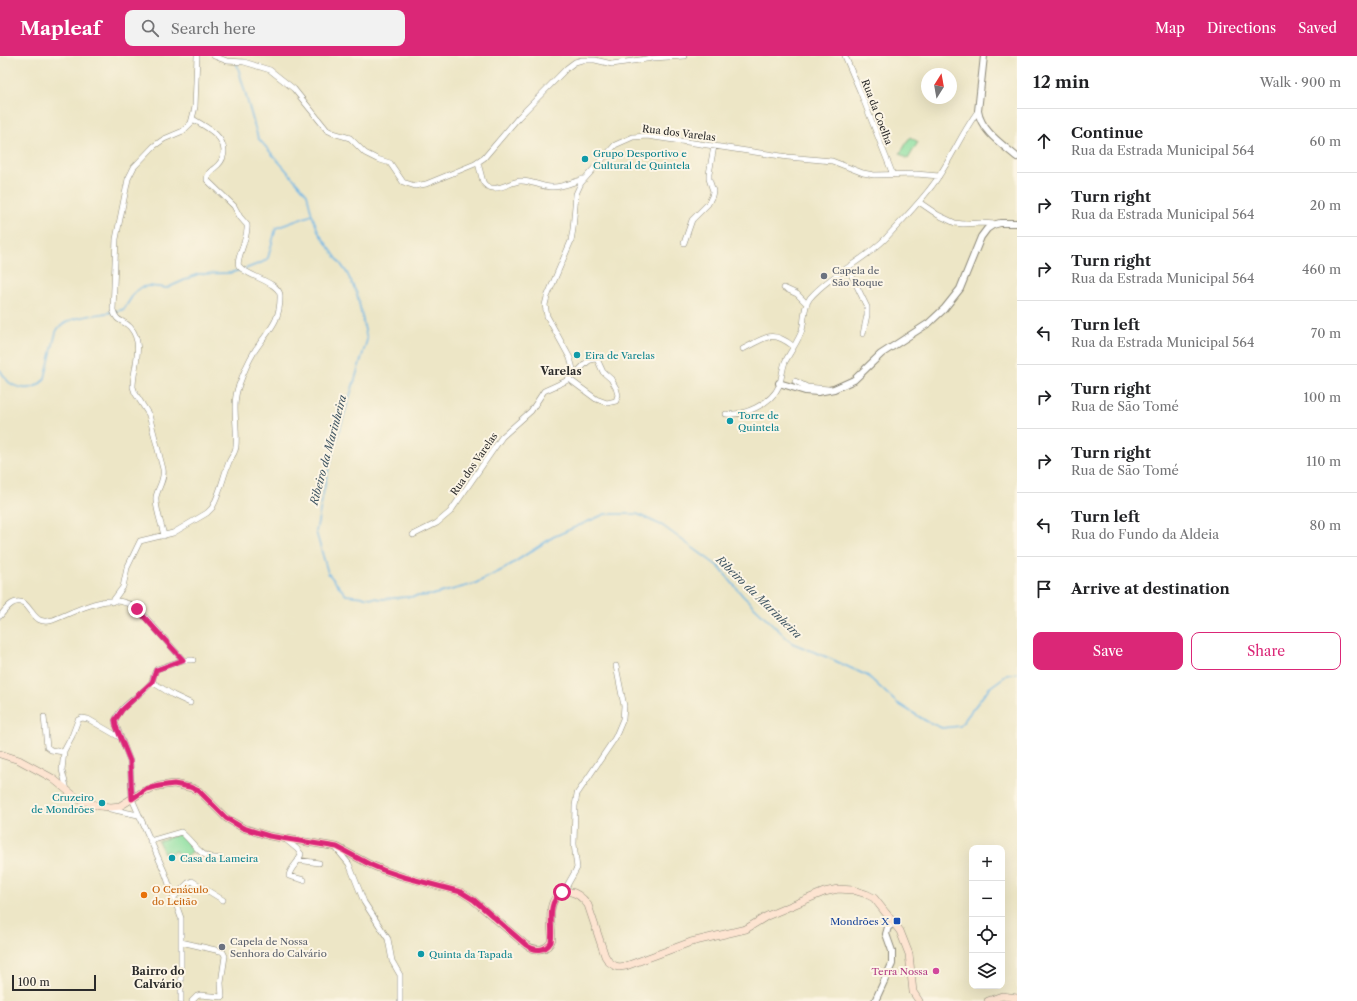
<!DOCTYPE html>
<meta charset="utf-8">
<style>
body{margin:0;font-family:"Libre Caslon Text",serif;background:#f2f2f2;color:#202124}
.controls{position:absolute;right:12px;bottom:12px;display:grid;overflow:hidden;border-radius:8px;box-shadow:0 4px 16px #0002}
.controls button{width:36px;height:36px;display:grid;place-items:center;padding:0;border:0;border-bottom:1px solid #e0e0e0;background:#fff;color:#202124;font:20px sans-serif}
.compass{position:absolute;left:921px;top:12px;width:36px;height:36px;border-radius:50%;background:#fff;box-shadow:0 4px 16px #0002;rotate:11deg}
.scale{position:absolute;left:12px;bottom:10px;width:84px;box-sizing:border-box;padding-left:4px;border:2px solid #2b2b2b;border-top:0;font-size:11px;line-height:14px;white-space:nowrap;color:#2b2b2b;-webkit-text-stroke:3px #fcf5e5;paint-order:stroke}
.stop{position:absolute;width:12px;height:12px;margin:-9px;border:3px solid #db2777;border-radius:50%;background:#fff}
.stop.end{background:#db2777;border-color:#fff;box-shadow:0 1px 4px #0008}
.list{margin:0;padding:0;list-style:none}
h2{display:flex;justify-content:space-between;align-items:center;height:52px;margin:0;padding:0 16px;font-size:17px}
h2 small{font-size:13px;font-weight:400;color:#757577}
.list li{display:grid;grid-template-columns:26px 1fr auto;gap:12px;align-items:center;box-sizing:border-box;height:64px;padding:0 16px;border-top:1px solid #e0e0e0}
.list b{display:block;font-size:15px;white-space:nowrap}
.list p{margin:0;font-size:13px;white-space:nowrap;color:#757577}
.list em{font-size:13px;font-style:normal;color:#757577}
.actions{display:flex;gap:8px;padding:12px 16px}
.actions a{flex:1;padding:9px 0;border:1px solid #db2777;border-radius:8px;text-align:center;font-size:14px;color:#db2777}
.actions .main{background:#db2777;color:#fff}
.icon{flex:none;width:22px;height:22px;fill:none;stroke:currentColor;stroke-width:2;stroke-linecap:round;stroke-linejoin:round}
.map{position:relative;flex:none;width:1017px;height:945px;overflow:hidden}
header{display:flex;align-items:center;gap:24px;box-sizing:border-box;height:56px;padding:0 20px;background:#db2777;color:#fff}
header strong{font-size:19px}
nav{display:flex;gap:22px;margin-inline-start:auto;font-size:14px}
.search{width:280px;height:36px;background:#f2f2f2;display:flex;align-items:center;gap:10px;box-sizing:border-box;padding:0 14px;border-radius:8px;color:#757577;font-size:15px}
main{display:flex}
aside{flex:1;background:#fff}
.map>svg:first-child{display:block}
.green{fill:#8cdfa0;stroke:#5c8566}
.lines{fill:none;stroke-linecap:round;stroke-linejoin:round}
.stream{stroke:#6fb6e6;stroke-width:1.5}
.minor-casing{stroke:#8c8878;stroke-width:6}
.tertiary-casing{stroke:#8c8878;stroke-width:8}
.secondary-casing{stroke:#8c8878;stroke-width:8}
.minor{stroke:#fff;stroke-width:5}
.tertiary{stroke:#fff;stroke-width:6}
.secondary{stroke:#fde4d1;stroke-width:7}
.route{stroke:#db2777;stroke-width:5}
.culture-dot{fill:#0f9aa8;stroke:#fcf5e5;stroke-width:1.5}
.worship-dot{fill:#6b7280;stroke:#fcf5e5;stroke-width:1.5}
.food-dot{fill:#e8710a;stroke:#fcf5e5;stroke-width:1.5}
.transit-dot{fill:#1a4fb4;stroke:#fcf5e5;stroke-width:1.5}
.hotel-dot{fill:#d1479c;stroke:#fcf5e5;stroke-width:1.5}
.labels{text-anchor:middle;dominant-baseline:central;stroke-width:4;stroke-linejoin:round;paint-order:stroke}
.street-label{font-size:10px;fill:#2b2b2b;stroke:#fcf5e5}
.culture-label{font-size:10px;fill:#0d838f;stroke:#fcf5e5;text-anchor:start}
.worship-label{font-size:10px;fill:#5b616d;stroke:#fcf5e5;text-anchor:start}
.food-label{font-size:10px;fill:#c56008;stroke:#fcf5e5;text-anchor:start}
.transit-label{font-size:10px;fill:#164399;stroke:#fcf5e5;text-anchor:end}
.hotel-label{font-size:10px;fill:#b23c85;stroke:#fcf5e5;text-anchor:end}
.neighbourhood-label{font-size:11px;font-weight:bold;fill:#2b2b2b;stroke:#fcf5e5}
.water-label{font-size:11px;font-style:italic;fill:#3f5563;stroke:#fcf5e5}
</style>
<header>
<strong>Mapleaf</strong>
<div class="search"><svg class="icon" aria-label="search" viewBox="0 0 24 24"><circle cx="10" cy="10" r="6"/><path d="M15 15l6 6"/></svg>Search here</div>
<nav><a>Map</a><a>Directions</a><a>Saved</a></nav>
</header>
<main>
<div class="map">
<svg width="1017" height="945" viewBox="0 0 1017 945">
<rect width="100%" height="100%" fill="#fcf5e5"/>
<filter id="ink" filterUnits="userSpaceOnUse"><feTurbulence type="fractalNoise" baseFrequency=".025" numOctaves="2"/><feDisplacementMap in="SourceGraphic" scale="8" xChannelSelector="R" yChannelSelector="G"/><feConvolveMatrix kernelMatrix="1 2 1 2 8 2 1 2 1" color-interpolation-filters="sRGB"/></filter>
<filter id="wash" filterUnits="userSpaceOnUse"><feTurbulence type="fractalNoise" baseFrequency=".012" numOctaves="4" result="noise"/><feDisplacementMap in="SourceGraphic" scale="16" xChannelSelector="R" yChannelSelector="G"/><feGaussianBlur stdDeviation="0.9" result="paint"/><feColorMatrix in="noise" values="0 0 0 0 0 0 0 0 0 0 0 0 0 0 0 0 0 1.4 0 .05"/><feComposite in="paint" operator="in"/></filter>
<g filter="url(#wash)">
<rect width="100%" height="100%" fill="#ede6c6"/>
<!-- green -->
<path class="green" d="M910,81l8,5 -10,17 -8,-5z
M180,778l15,15 -14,12 -5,-10 -7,3 -1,-3 -4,2 -6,-12z"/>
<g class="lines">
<!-- stream -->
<path class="stream" d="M237,8l21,74 49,56 5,21 7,18 28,40 10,21 5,22 5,24 -27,88 -14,51 -10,53 12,41 18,22 36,4 50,-4 42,-11 30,-15 49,-32 52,-23h32l26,12 56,41 24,29 49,47 37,15 39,18 29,27 29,18 16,7 18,-2 29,-38 18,-13 10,-2
M245,213l18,-7 5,-4 8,-30 36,-13
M0,314c3,4 6,10 10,13 12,8 27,7 35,-5l11,-46c8,-19 51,-16 68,-23l11,-17 7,-5 7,-1 18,2 31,-14 31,-1 12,-3"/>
</g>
</g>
<g filter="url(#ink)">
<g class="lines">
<defs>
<path id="minor" d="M214,0l13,5 17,1 26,8 24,19 33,41 6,3 17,5 15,15 12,6 13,4 13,19 12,4 11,-2 49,-20 9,-6 34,-40 49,-50 8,-6 7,-2h13l17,4 41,-6 31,-2
M845,0l15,35 33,84
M478,107l5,19c9,14 26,0 37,-1 10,-1 21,6 31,6 10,1 22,-5 32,-8
M919,146l19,13 17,8 8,1 17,-1 16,1
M684,187l8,-23 16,-16 4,-8 1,-5 -4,-12v-5l5,-28
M848,212l19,39v8l-4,19
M784,232l13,6 10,10
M743,293c22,-11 28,-20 50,-3
M569,323l27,20 11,4 9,-2 2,-6 -2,-7 -5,-9 -8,-7 -6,-13c-9,-1 -13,7 -19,12h-5
M795,325l12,6 21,2
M726,358c18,2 45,-10 53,-28 3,-8 3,-16 6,-24 5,-10 14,-22 17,-32 3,-11 1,-23 8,-32 21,-24 54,-37 76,-60 18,-20 39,-40 53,-62 14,-21 24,-45 39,-65
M413,479l24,-12 13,-11 52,-75 29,-26 13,-20 22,-10 5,-5 2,-7 -3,-11 -23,-42 -2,-11 2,-8 24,-56 2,-12 3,-35 5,-11 34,-38 18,-8 14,-1 141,21 44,4 31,12 11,2 42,-1 23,2
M164,480c-2,-11 -9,-28 -8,-39 2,-10 9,-17 7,-28l-14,-54 -14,-22 -2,-6c0,-20 12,-43 -3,-60 -8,-8 -13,-4 -17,-17l3,-71 12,-60 6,-12 20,-21 10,-7 19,-8 8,-8 4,-16 2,-51
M112,546l11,-15 4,-19 13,-27 33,-8 34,-20 5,-5c8,-14 11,-31 17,-46 2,-5 7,-10 7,-16 2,-20 -5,-42 3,-61 4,-11 9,-23 15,-33 13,-21 27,-29 26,-57 -1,-13 -34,-19 -41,-29 -4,-6 10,-29 8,-41l-7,-8 -6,-11 -27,-26c0,-8 6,-10 11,-15 4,-4 6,-8 6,-14 -1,-17 -19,-24 -31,-32
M0,560c7,-8 13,-18 24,-13 11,10 11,22 29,17 27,-10 62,-33 88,-8l42,48
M152,626l21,13 17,8
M44,661l3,30 4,3 12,2
M67,734l-5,-20 2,-19 8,-15 6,-16 4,-2 6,1 33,19
M110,753l28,6
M285,783l12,10 4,5c-2,9 -11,13 -12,22l15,4
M150,785l31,-9c14,11 19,28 40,26
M335,791l14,17 15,38 24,37 4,22 8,14v26
M298,804l21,3
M565,835l3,-7 9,-16 -3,-24 1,-38 2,-12 38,-56 8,-19 1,-13 -8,-40
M174,841l14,-14 4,-2 31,19
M181,886l39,9 3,1 2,4 -4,27 1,14 -22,-2 -3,1 -5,5
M181,945v-83l-16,-45 -33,-74 -2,-38 -15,-39c3,-16 27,-27 36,-39 3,-4 2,-10 6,-14l26,-9h10"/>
<path id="tertiary" d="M984,0l-6,55c3,20 25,34 39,46
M779,327l26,8 13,1 16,-3 20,-9 27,-26 48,-31 15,-14 16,-20 21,-52 6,-8 6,-4 7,-2h17
M875,945l17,-37v-13l-6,-17 2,-7 7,-4"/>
<path id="secondary" d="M0,698l19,6 33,18 26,21 21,7 12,1 9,-1 24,-15 15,-5 15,-2 18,4 7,3 27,27 17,10 26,8 68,11 32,17 14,6 21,7 57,15 11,7 54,46c8,6 22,7 26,-6 0,-10 -3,-24 0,-34 7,-22 26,-14 36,0l17,51 4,6 6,4 4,1 7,-1 65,-24 55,-13 21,-13 57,-24 14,-3 15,1 13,4 8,4 26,33 9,23 4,38 6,9
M988,945l14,-5 15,2"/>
</defs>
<!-- minor casing -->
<use href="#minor" class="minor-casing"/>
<!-- tertiary casing -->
<use href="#tertiary" class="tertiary-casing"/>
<!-- secondary casing -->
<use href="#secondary" class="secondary-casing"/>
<!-- minor -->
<use href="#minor" class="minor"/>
<!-- tertiary -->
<use href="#tertiary" class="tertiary"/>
<!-- secondary -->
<use href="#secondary" class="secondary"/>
</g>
</g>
<g class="lines" filter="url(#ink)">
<!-- route -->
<path class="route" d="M137,553l46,51 -27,10 -4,12 -30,28 -7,10 1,6 14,35 2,38 14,-10 13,-3 15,-2 16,3 9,4 27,27 17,10 26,8 68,11 32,17 14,6 21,7 57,15 13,8 52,45c8,6 19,7 25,-3 3,-16 -6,-38 11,-50"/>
</g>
<!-- markers -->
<g class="culture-dot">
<circle cx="585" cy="103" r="4"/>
<circle cx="577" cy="299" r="4"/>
<circle cx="730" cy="365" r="4"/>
<circle cx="102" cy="747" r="4"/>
<circle cx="172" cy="802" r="4"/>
<circle cx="421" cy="898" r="4"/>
</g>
<g class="worship-dot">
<circle cx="824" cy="220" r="4"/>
<circle cx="222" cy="891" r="4"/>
</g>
<circle class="food-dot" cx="144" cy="839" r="4"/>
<rect class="transit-dot" x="893" y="861" width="8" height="8" rx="2"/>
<circle class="hotel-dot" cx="936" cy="915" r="4"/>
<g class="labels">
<!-- street labels -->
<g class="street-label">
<text transform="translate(877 56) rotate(69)">Rua da Coelha</text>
<text transform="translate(679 77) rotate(7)">Rua dos Varelas</text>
<text transform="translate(474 408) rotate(-55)">Rua dos Varelas</text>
</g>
<!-- culture labels -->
<g class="culture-label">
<text x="593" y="97">Grupo Desportivo e<tspan x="593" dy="12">Cultural de Quintela</tspan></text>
<text x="585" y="299">Eira de Varelas</text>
<text x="738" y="359">Torre de<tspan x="738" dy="12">Quintela</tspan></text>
<text x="94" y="741" text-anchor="end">Cruzeiro<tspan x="94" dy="12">de Mondrões</tspan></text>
<text x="180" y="802">Casa da Lameira</text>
<text x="429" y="898">Quinta da Tapada</text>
</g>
<!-- worship labels -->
<g class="worship-label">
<text x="832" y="214">Capela de<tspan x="832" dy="12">São Roque</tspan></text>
<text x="230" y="885">Capela de Nossa<tspan x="230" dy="12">Senhora do Calvário</tspan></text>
</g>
<!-- food labels -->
<g class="food-label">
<text x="152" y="833">O Cenáculo<tspan x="152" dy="12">do Leitão</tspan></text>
</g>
<!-- transit labels -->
<g class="transit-label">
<text x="889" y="865">Mondrões X</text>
</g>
<!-- hotel labels -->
<g class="hotel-label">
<text x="928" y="915">Terra Nossa</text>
</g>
<!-- neighbourhood labels -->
<g class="neighbourhood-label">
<text x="561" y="315">Varelas</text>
<text x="158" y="915">Bairro do<tspan x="158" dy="13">Calvário</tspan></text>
</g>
<!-- water labels -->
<g class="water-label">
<text transform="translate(328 394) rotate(-75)">Ribeiro da Marinheira</text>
<text transform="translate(759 541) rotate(44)">Ribeiro da Marinheira</text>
</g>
</g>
</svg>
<div class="controls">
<button>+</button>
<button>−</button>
<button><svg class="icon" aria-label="locate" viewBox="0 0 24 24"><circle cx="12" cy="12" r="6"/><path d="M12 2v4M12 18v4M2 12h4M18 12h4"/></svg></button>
<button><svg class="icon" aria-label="layers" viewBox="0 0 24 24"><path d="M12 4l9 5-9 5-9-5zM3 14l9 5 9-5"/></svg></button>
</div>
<svg class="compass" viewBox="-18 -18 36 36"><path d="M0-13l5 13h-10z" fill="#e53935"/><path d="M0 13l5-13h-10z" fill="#757577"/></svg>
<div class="scale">100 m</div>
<div class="stop" style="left:562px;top:836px"></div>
<div class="stop end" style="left:137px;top:553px"></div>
</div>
<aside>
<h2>12 min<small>Walk · 900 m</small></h2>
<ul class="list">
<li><svg class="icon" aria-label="ahead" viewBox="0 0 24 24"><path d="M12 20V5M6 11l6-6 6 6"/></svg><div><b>Continue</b><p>Rua da Estrada Municipal 564</p></div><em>60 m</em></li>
<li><svg class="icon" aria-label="right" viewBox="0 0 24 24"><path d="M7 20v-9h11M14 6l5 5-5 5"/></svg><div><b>Turn right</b><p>Rua da Estrada Municipal 564</p></div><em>20 m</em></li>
<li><svg class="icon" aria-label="right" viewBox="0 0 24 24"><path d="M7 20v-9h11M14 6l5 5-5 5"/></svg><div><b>Turn right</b><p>Rua da Estrada Municipal 564</p></div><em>460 m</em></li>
<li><svg class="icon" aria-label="left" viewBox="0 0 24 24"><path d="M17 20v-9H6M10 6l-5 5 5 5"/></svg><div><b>Turn left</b><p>Rua da Estrada Municipal 564</p></div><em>70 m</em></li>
<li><svg class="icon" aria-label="right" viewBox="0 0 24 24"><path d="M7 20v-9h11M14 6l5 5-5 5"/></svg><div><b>Turn right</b><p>Rua de São Tomé</p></div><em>100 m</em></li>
<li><svg class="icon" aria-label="right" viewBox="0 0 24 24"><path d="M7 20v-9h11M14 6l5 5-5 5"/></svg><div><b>Turn right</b><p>Rua de São Tomé</p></div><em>110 m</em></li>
<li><svg class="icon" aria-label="left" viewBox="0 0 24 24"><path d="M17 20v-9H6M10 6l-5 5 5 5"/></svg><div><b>Turn left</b><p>Rua do Fundo da Aldeia</p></div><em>80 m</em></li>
<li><svg class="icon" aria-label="arrive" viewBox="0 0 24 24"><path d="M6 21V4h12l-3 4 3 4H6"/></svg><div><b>Arrive at destination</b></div></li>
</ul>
<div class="actions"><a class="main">Save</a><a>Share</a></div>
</aside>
</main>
